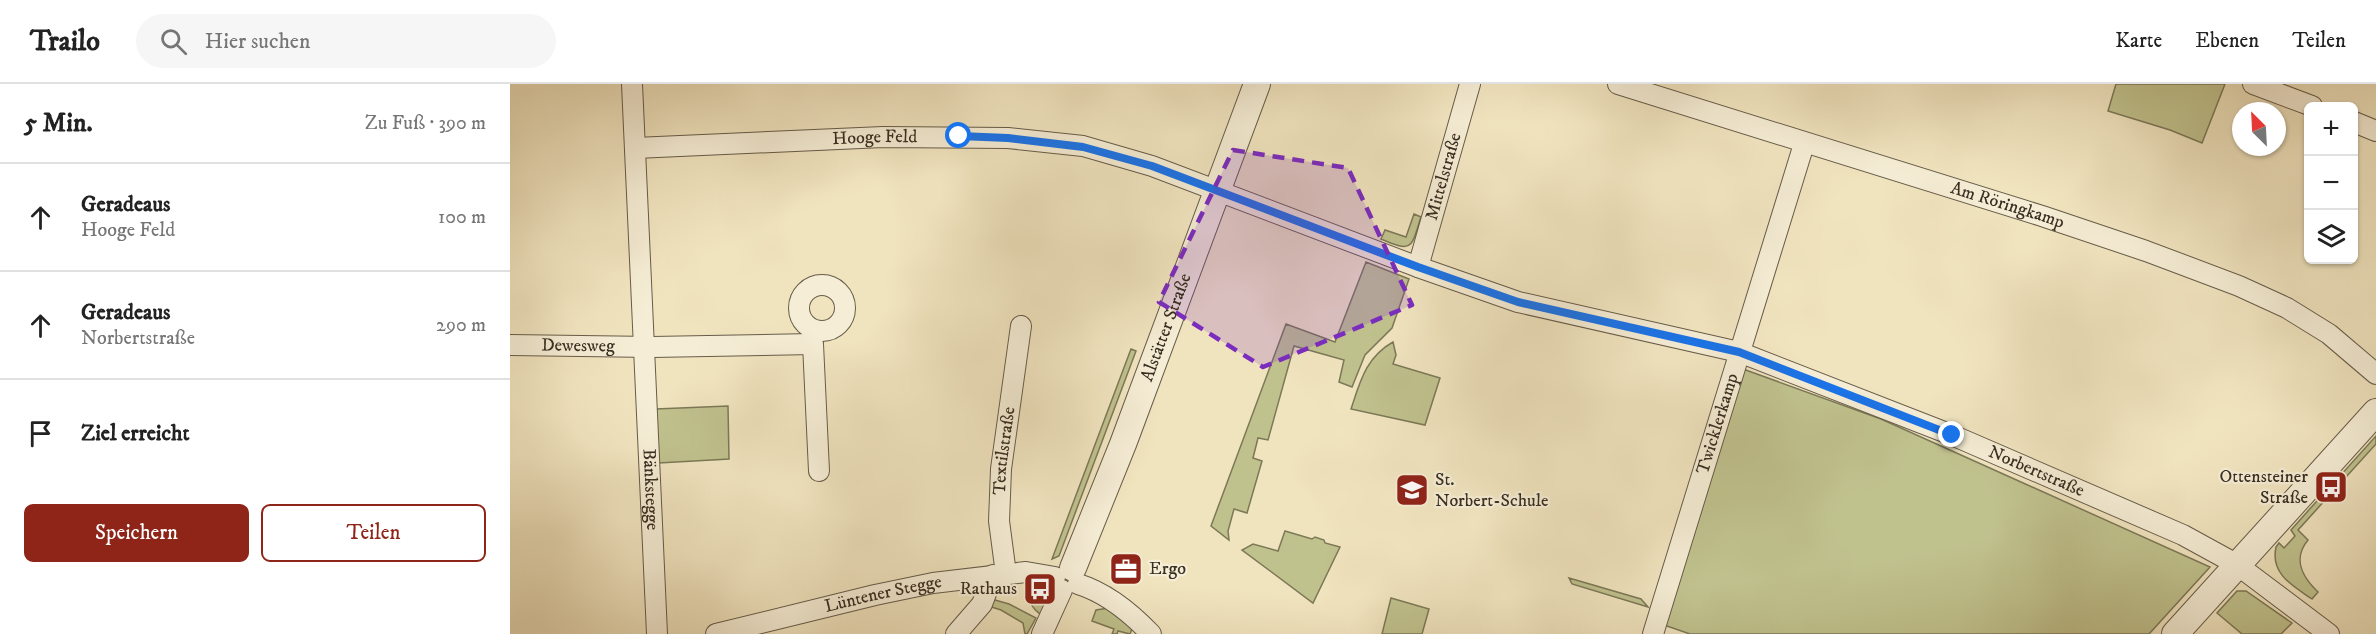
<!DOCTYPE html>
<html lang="de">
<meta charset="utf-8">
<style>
body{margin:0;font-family:"IM FELL DW Pica",serif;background:#f6f6f6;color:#222}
.controls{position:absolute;right:18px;top:18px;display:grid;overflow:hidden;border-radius:9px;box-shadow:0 2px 4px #0004}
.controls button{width:54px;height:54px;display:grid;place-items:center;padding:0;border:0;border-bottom:2px solid #e0e0e0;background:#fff;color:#222;font:30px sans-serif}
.compass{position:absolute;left:1722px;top:18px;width:54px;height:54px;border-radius:50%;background:#fff;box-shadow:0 2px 4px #0004;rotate:336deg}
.stop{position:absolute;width:18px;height:18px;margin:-14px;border:4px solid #1a73e8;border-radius:50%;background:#fff}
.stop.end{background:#1a73e8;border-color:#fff;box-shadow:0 2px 6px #0008}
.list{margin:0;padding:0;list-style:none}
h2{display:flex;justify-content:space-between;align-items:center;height:78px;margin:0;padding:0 24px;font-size:26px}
h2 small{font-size:20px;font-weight:400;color:#767676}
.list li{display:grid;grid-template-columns:39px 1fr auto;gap:18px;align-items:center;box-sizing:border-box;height:108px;padding:0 24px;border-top:2px solid #e0e0e0}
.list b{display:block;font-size:22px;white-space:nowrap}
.list p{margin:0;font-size:20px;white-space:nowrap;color:#767676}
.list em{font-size:20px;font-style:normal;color:#767676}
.actions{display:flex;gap:12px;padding:18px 24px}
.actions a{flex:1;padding:14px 0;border:2px solid #8f2418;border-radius:9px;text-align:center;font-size:21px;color:#8f2418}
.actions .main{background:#8f2418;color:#fff}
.icon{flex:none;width:33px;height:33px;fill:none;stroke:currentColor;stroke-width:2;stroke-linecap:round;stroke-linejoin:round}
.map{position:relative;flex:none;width:1866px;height:550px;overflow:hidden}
header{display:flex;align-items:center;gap:36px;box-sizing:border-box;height:84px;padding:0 30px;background:#fff;border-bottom:2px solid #e0e0e0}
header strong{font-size:28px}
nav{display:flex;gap:33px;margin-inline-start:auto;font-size:21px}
.search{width:420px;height:54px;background:#f6f6f6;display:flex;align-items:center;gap:15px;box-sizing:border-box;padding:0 21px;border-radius:33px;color:#767676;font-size:22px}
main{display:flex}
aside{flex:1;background:#fff}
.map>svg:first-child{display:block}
.green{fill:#c0c28e;stroke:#7c7858;stroke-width:1.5}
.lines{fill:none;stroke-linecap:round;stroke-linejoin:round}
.minor-casing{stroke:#675c49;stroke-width:22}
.tertiary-casing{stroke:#675c49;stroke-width:28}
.minor{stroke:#f5edd5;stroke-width:20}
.tertiary{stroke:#f5edd5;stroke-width:26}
.route{stroke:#1a73e8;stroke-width:8}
.marked{fill:#7b2cbf;fill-opacity:0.2;stroke:#7b2cbf;stroke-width:4.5;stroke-dasharray:12 8;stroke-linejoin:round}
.labels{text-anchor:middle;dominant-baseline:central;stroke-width:4.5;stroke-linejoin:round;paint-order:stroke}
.street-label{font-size:18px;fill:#392e22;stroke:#f5edd5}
.poi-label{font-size:18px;fill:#392e22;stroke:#f5edd5;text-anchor:end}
</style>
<header>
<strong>Trailo</strong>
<div class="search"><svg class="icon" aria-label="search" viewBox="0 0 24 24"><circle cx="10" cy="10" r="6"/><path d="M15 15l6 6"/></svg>Hier suchen</div>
<nav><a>Karte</a><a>Ebenen</a><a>Teilen</a></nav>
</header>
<main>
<aside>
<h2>5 Min.<small>Zu Fuß · 390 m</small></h2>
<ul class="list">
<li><svg class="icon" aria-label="ahead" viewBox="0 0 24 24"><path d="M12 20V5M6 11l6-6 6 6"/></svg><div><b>Geradeaus</b><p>Hooge Feld</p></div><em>100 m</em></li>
<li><svg class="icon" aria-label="ahead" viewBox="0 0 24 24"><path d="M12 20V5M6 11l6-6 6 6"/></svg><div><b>Geradeaus</b><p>Norbertstraße</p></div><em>290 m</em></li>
<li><svg class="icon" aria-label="arrive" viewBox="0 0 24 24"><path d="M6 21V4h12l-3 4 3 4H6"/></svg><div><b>Ziel erreicht</b></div></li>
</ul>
<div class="actions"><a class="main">Speichern</a><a>Teilen</a></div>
</aside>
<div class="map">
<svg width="1866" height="550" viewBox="0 0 1866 550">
<rect width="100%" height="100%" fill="#f0e4bf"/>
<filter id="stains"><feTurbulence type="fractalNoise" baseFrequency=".00333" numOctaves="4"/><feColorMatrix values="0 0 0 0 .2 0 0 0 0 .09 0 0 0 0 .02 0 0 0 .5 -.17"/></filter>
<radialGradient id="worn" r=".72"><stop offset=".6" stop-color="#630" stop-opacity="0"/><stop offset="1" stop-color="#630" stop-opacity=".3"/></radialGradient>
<!-- green -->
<path class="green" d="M1606,0h109l-23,59 -32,-13 -62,-19z
M904,130l7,3c-10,31 -8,36 -40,22l4,-9 21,7z
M856,178l43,17 -17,49 -27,27 -13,32 -13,-5 5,-22 -50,-14 -26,94 -10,-2 -5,20 9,3 -15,52 -13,-4 -6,22 1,9 -18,-14 75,-202 49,18z
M883,258l3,13 -3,9 47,14 -15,47 -74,-16c9,-27 15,-52 42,-67z
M621,265l5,2 -77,205 -7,3z
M1233,285l138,50 329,148 -61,67h-459l-26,-9z
M218,322l1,53 -70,4 -3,-54z
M1866,352v8l-78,86 10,10c-16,19 -5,38 10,52l-6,7c-19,-13 -42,-25 -36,-52l3,-4 5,5 11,-12 -4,-6 33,-37 3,3 6,-7 -3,-2z
M775,447l27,8 3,-2 9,3 1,3 15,4 -27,56 -71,-53 11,-6 25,7z
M1059,494l72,21 7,8 -76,-23z
M521,499l13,1 8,8 -9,24c-14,-9 -15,-16 -12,-33z
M1727,507h9l46,32 -11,11h-39l-25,-21z
M881,514l38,11 -7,25h-40z
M485,516l14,4 27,14 -9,16h-2l-2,-11 -22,-13 -13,-4z
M599,524l24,18 -3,8 -12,-3 -1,3h-5l2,-5 -22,-8 4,-11z"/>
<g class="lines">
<defs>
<g id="minor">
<path id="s1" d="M122,0l25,550"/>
<path id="s2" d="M1108,0l424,132 104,35 93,35 48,22 42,26 47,40"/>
<path d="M1743,0l59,22"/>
<path d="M1844,38l22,9"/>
<path id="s3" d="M125,64l248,-11 125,1 75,8 69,20 266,101 100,35 221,50 213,83 231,100 53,29 93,70"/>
<path id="s4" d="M908,183l52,-183"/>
<circle cx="312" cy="224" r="23"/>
<path id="s5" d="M0,261l142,2 161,-3 6,127"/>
<path id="s6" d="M496,490l-7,-53 2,-52 20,-143"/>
<path d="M568,500c29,9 52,28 73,50"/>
<path id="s7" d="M206,550l159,-39 58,-12 93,-11 29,5"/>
<path d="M446,550l26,-30 11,-29"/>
<path d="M532,550l20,-44"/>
<path id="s8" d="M1143,550l151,-490"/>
</g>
<g id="tertiary">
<path id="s9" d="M563,484l50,-124 134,-360"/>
<path d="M1665,550l201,-222"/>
</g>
</defs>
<!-- minor casing -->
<use href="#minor" class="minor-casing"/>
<!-- tertiary casing -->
<use href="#tertiary" class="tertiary-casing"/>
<!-- minor -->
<use href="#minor" class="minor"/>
<!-- tertiary -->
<use href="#tertiary" class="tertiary"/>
</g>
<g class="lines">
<!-- route -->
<path class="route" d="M449,52l49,2 75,9 69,19 266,101 100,35 221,50 213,83"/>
</g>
<!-- marked area -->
<path class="marked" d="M723,66l115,18 64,137 -149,62 -104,-65z"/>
<!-- icons -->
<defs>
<symbol id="bus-square" viewBox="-11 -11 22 22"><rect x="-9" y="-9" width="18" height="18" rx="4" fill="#8f2418" stroke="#f5edd5"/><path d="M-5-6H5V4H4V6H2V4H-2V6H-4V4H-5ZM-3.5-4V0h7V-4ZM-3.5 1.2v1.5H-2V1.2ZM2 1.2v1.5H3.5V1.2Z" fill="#fff"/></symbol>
<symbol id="school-square" viewBox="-11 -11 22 22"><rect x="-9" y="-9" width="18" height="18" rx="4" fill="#8f2418" stroke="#f5edd5"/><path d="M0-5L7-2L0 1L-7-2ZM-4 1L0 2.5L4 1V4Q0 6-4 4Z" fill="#fff"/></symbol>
<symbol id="office-square" viewBox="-11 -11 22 22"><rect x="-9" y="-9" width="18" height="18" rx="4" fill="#8f2418" stroke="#f5edd5"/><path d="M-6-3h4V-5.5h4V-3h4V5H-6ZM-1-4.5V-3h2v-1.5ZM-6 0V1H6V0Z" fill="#fff"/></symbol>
</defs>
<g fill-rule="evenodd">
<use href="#bus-square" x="1802" y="384" width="38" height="38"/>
<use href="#school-square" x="883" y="387" width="38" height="38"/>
<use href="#office-square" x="597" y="466" width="38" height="38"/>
<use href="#bus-square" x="511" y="486" width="38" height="38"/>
</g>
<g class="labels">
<!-- street labels -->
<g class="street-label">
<text stroke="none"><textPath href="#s3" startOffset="240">Hooge Feld</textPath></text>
<text stroke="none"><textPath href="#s4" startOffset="94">Mittelstraße</textPath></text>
<text stroke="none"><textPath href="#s2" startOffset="408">Am Röringkamp</textPath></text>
<text stroke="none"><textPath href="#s9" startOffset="258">Alstätter Straße</textPath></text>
<text stroke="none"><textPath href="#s5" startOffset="68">Dewesweg</textPath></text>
<text stroke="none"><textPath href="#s8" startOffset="220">Twicklerkamp</textPath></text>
<text stroke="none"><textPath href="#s6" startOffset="124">Textilstraße</textPath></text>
<text stroke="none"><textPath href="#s3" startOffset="1458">Norbertstraße</textPath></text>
<text stroke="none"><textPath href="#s1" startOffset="406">Bänkstegge</textPath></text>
<text stroke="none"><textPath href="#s7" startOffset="172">Lüntener Stegge</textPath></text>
</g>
<!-- poi labels -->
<g class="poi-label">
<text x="1798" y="393">Ottensteiner<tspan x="1798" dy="21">Straße</tspan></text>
<text x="925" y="396" text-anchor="start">St.<tspan x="925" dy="21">Norbert-Schule</tspan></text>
<text x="639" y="485" text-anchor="start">Ergo</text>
<text x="507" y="505">Rathaus</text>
</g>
</g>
<rect width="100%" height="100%" filter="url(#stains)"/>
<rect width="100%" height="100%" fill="url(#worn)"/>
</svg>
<div class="controls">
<button>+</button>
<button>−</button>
<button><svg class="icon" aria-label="layers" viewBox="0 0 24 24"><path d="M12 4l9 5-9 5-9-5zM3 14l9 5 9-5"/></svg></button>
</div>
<svg class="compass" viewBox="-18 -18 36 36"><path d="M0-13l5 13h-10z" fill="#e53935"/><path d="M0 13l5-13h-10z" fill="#767676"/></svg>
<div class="stop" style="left:449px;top:52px"></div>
<div class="stop end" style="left:1442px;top:351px"></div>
</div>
</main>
